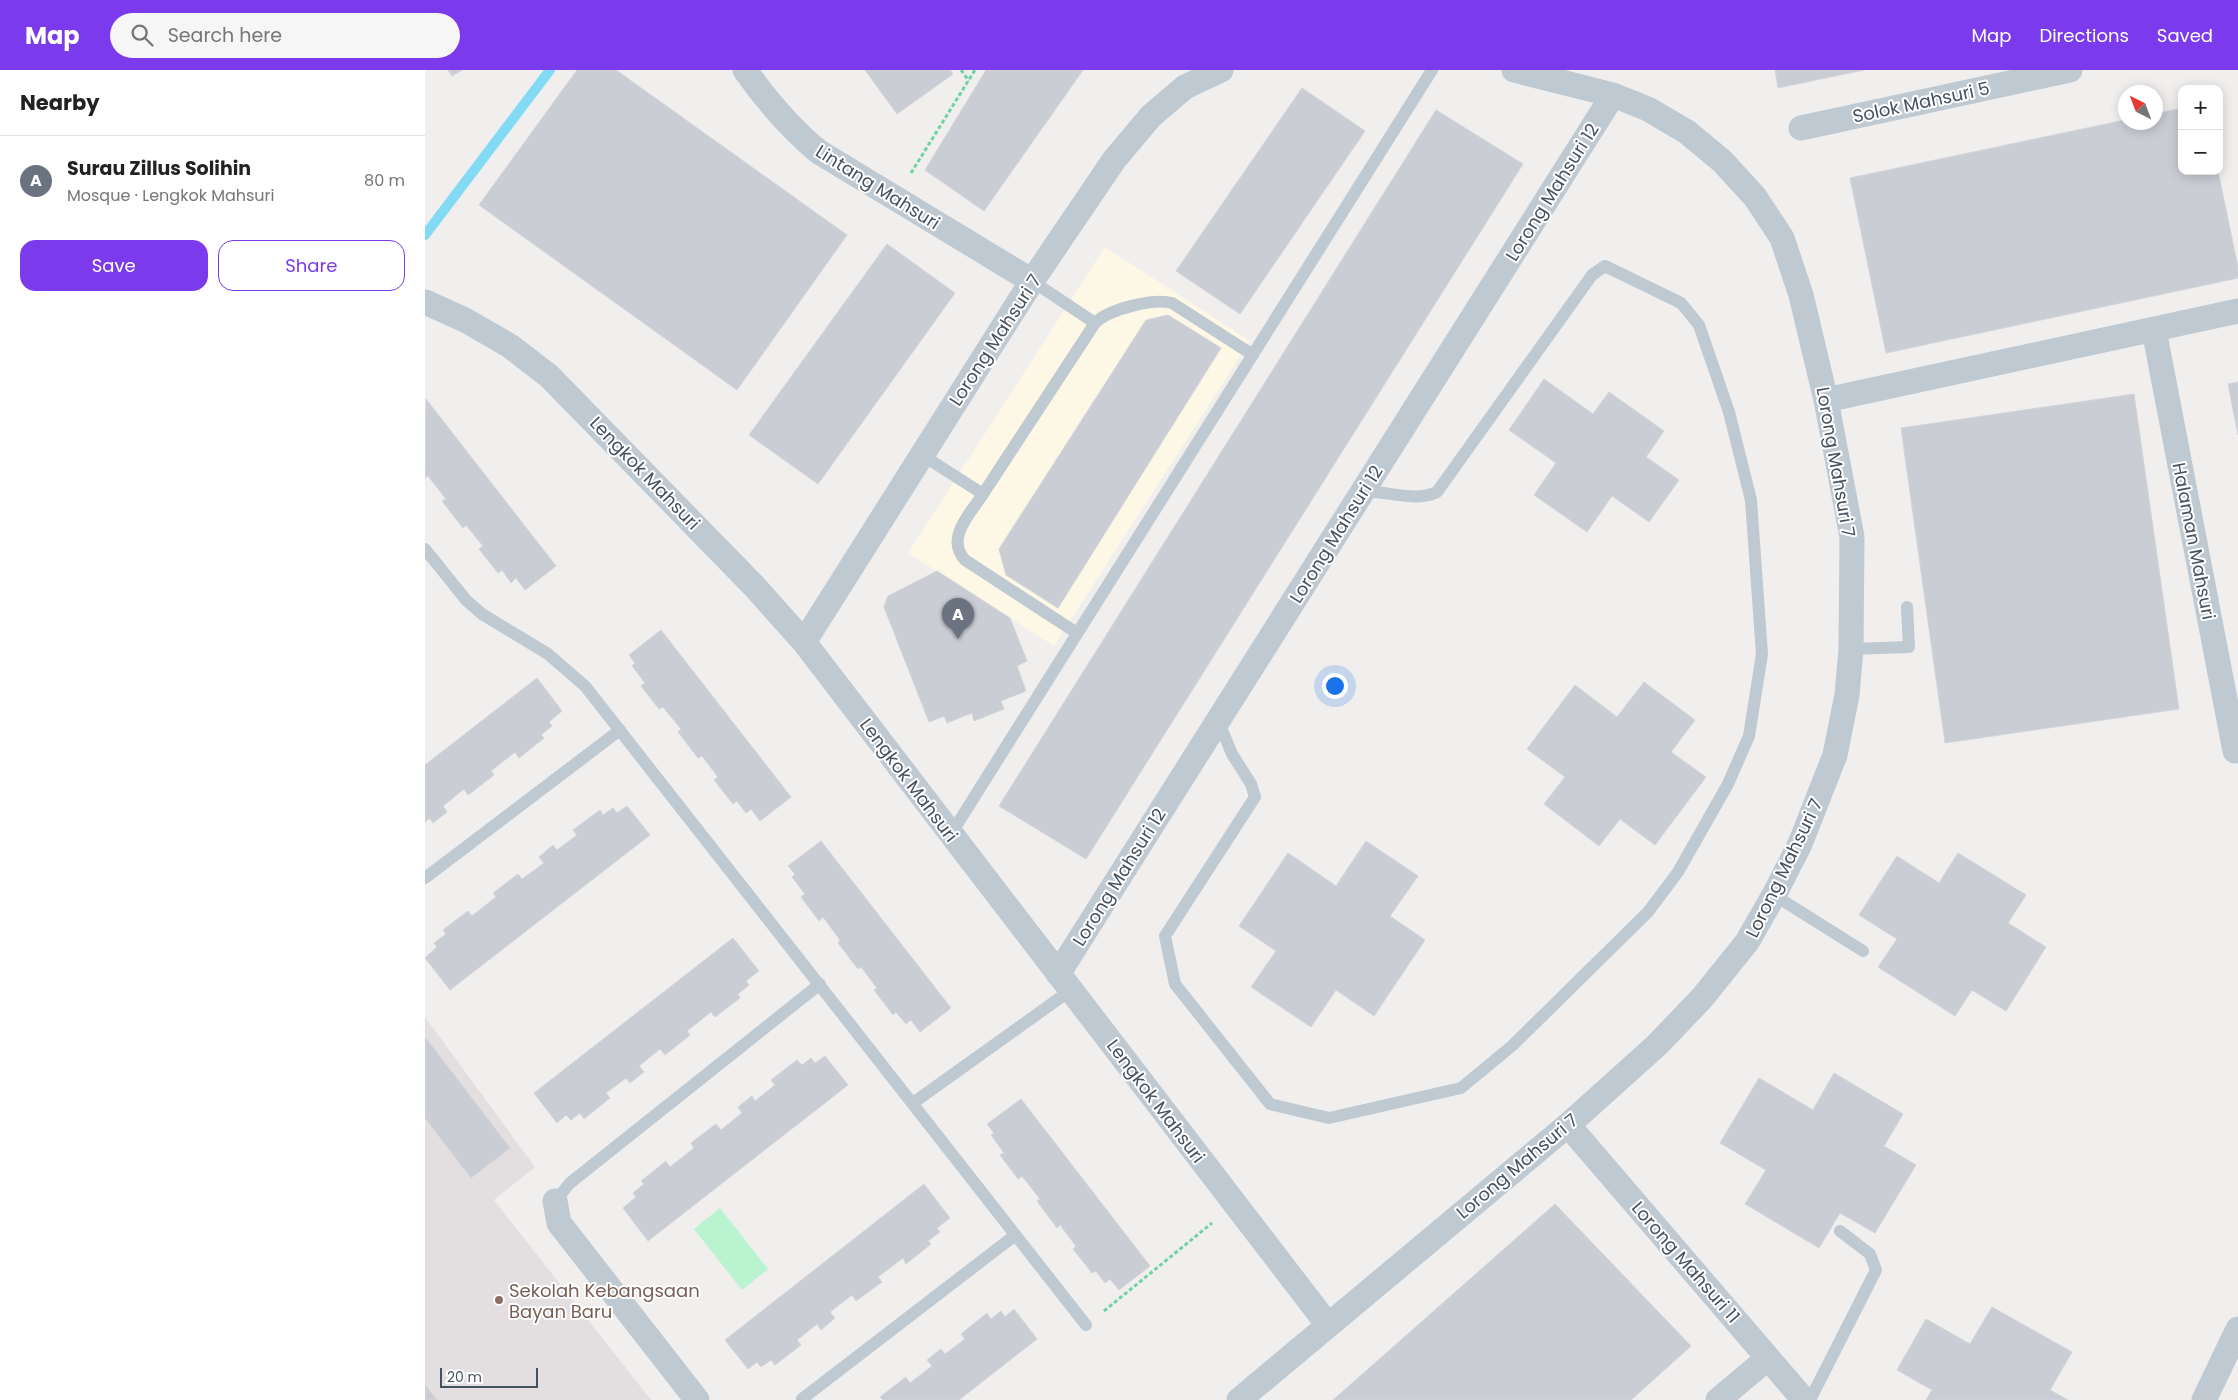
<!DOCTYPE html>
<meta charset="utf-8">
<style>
body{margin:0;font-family:Poppins,sans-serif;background:#f6f6f6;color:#222}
.controls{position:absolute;right:15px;top:15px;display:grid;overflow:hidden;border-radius:10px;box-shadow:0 2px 12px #0003}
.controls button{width:45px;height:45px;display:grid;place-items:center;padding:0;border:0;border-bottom:1px solid #e0e0e0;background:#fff;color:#222;font:25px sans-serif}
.compass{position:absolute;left:1693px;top:15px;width:45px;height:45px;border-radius:50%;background:#fff;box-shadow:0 2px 12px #0003;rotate:318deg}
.scale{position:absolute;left:15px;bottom:12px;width:98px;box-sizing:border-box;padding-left:5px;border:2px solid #45525e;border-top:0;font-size:14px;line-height:18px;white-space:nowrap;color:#45525e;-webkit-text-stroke:4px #fff;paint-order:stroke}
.you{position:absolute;left:909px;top:615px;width:18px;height:18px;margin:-12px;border:4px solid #fff;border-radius:50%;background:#1a73e8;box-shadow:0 0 0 8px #1a73e833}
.badge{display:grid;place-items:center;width:32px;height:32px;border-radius:50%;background:#7c3aed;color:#fff;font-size:16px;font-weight:700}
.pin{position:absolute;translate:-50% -41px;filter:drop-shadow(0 1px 2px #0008)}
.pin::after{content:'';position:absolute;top:26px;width:18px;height:15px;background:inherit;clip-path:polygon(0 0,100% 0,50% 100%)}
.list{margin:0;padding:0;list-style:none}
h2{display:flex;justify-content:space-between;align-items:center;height:65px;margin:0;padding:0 20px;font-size:21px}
h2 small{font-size:16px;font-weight:400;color:#767676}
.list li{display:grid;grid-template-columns:32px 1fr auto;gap:15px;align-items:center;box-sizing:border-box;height:90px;padding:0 20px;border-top:1px solid #e0e0e0}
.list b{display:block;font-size:19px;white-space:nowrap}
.list p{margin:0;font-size:16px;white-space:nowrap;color:#767676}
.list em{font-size:16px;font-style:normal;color:#767676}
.actions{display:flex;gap:10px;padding:15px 20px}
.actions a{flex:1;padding:11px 0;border:1px solid #7c3aed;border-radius:15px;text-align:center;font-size:18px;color:#7c3aed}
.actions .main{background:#7c3aed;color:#fff}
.icon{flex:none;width:28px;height:28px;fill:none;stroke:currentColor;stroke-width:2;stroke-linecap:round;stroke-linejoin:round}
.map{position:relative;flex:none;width:1813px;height:1330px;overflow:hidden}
header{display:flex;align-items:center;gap:30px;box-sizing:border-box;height:70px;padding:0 25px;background:#7c3aed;color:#fff}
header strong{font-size:24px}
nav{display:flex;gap:28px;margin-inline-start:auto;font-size:18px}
.search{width:350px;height:45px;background:#f6f6f6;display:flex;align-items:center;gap:12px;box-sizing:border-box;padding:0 18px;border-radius:28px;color:#767676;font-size:19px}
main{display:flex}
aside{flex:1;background:#fff}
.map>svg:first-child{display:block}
.commercial{fill:#fdf7e6}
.education{fill:#e3dfe0}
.green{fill:#b9f3d0}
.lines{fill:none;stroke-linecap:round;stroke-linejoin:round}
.stream{stroke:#82daf4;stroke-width:10}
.building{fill:#cacdd4;stroke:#d2d4db}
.path{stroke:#6ed4a3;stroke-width:3;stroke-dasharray:4 2.5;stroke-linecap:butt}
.lane{stroke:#bec9d2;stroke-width:12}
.street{stroke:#bec9d2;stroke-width:25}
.education-dot{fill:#8d6e63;stroke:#fff;stroke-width:2}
.labels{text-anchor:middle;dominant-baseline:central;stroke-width:4;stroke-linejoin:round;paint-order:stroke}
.street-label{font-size:18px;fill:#45525e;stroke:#fff}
.education-label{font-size:18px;fill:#785e54;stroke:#fff;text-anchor:start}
</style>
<header>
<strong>Map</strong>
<div class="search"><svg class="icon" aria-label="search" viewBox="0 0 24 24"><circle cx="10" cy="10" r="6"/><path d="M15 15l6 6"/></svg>Search here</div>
<nav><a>Map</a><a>Directions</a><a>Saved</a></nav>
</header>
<main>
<aside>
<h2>Nearby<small></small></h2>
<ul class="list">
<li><span class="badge" style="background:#6b7280">A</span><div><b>Surau Zillus Solihin</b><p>Mosque · Lengkok Mahsuri</p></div><em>80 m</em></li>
</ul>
<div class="actions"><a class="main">Save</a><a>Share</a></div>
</aside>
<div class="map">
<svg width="1813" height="1330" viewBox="0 0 1813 1330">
<rect width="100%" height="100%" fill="#f1eeee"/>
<!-- commercial -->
<path class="commercial" d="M680,177l145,94 -196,305 -146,-93z"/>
<!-- education -->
<path class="education" d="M0,947l110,150 -41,33 157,200h-226z"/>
<!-- green -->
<path class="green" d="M295,1138l48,61 -26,21 -48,-61z"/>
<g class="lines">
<!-- stream -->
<path class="stream" d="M0,165l125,-165"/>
</g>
<!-- building -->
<path class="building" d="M23,0h14l-10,6z
M152,0h39l231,165 -110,155 -258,-185z
M440,0h85l3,4 -56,40z
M561,0h97l-99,141 -59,-41z
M1350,0h89l-86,18z
M877,18l63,43 -125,183 -64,-43z
M1757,38v63h36l20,96v11l-352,75 -36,-175 275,-58v2h30v-8z
M1011,40l87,54 -437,695 -87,-53z
M462,174l68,49 -137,191 -69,-49z
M743,245l53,33 -163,260 -52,-33 -7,-26 147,-229z
M1119,309l49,35 16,-22 55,39 -18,26 33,23 -30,42 -37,-26 -25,36 -53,-37 22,-32 -47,-33z
M1813,312v53l-10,-51z
M1709,324l45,315 -234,34 -44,-315z
M1,329l130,167 -31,24 -9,-12 -5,5 -9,-13 -4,3 -19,-24 4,-3 -17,-21 -3,3 -21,-27 4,-2 -18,-23 -3,2z
M512,501l73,47 17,43 -10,5 9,25 -25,10 3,8 -30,12 -2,-8 -25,10 -3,-7 -15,6 -45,-115 4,-11z
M236,560l130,167 -31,24 -9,-12 -5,4 -9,-12 -4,3 -19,-24 4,-3 -16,-21 -4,2 -20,-26 3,-3 -18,-22 -4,2 -18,-23 4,-3 -13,-17 3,-3 -6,-8z
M112,608l25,33 -13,11 3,4 -11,9 3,3 -25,20 -4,-6 -24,19 3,4 -26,20 -4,-6 -21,17 4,6 -14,11 -3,-5 -5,4v-57z
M1219,612l51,38 -24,32 35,25 -51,68 -35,-26 -21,27 -55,-42 21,-27 -38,-28 48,-64 42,32z
M202,736l23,29 -200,155 -25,-32 12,-11 -3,-4 12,-9 -3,-4 25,-19 4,5 24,-19 -3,-4 25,-19 4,5 22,-16 -5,-6 14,-12 4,5 20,-15 -4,-5 27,-20 3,5 10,-7 4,5z
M396,771l130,167 -31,24 -9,-12 -5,4 -10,-12 -3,3 -19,-25 3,-2 -16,-21 -3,2 -20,-26 2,-3 -17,-23 -4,4 -18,-24 4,-3 -13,-17 3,-3 -7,-8z
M941,771l52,35 -28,40 35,24 -51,76 -38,-26 -25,37 -60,-40 25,-36 -37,-25 49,-73 48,33z
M1533,783l68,42 -18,28 38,24 -40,64 -34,-21 -17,26 -77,-49 19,-28 -38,-24 38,-59 42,27z
M308,868l26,33 -13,10 3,4 -11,9 2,4 -25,19 -4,-5 -24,19 3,4 -25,20 -5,-6 -21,17 5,6 -14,11 -4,-5 -20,15 4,5 -26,21 -4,-6 -9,7 -5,-5 -9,8 -23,-30z
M0,967l85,111 -39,30 -46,-60z
M400,986l23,29 -200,156 -25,-33 13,-11 -3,-4 11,-9 -3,-3 25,-20 4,6 24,-19 -3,-5 25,-19 5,6 21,-17 -4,-6 14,-11 3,5 20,-16 -4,-5 26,-20 5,5 9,-7 4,5z
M1409,1003l69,41 -19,32 32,19 -41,68 -35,-20 -21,35 -74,-44 21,-34 -46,-27 39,-65 54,32z
M596,1029l129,167 -31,24 -9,-11 -5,4 -9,-12 -4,2 -19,-24 3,-3 -16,-21 -3,3 -20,-27 3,-2 -18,-23 -4,3 -18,-24 4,-2 -13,-18 3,-2 -7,-9z
M499,1114l26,34 -13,10 3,4 -12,9 3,3 -25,20 -3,-6 -25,19 4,5 -26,19 -4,-6 -22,17 5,6 -14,12 -4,-6 -20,16 4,5 -26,20 -4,-5 -10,7 -4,-5 -9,7 -23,-29z
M1130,1134l136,142 -60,54h-298z
M1567,1237l80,45 -22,38 18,10h-142l6,-10 -35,-20 29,-51 44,25z
M589,1239l23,30 -78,61h-76l-3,-3 26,-20 4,6 22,-17 -5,-6 14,-11 4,5 20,-15 -4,-5 26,-21 4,6 10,-8 4,6z
M0,1315l12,15h-12z"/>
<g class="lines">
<!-- path -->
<path class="path" d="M536,0l8,11
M486,103l64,-103
M679,1241l108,-88"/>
<!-- lane -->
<path class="lane" d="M670,253c14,-14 59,-25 77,-20l81,52
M497,385l61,39 112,-171 -63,-42
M558,424c-13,20 -38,44 -18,66l112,73
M0,479l41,51 16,14 66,40 37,32 501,639
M1426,579l58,-2 -2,-40
M793,650l14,34 19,30 4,13 -90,139 10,48 95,120 59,14 132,-30 52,-43 135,-133 30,-40 50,-88 21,-48 13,-82 -11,-154 -22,-88 -30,-87 -18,-22 -76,-37 -13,9 -155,217c-23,11 -50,-2 -75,0
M526,764l481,-764
M0,808l195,-148
M1349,825l89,56
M488,1033l158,-113
M130,1131l15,-18 250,-199
M377,1329l212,-163
M1385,1330l66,-130 -6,-16 -30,-23"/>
<!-- street -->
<path class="street" d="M320,0c22,31 45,58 74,82l213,129
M1376,58l269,-58
M0,232l40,18 45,26 39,30 206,211 49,55 524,683
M1729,260l81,421
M1401,330l412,-89
M379,572l228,-361 82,-121 37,-44 34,-29 36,-17
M633,904l555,-879
M1143,1055l236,275
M130,1131l4,22 138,177
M814,1330l329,-275 89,-80 45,-47 45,-56 27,-47 26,-51 35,-89 12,-60 4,-46 1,-112 -26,-137 -25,-105 -19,-57 -27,-41 -33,-36 -35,-29 -39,-23 -35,-14 -99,-25
M1293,1330l50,-42
M1779,1330l34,-71"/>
</g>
<!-- markers -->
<circle class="education-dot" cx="74" cy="1230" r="5"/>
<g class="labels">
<!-- street labels -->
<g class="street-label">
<text transform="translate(1496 32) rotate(-12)">Solok Mahsuri 5</text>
<text transform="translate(453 117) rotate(32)">Lintang Mahsuri</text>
<text transform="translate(1127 122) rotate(-58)">Lorong Mahsuri 12</text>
<text transform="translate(570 270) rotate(-57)">Lorong Mahsuri 7</text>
<text transform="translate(1411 392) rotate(80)">Lorong Mahsuri 7</text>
<text transform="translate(220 403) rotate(46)">Lengkok Mahsuri</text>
<text transform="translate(911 464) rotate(-58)">Lorong Mahsuri 12</text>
<text transform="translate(1769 471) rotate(79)">Halaman Mahsuri</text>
<text transform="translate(484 710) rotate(53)">Lengkok Mahsuri</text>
<text transform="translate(1359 798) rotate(-64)">Lorong Mahsuri 7</text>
<text transform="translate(694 807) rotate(-58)">Lorong Mahsuri 12</text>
<text transform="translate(731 1031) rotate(53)">Lengkok Mahsuri</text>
<text transform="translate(1092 1096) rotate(-40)">Lorong Mahsuri 7</text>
<text transform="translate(1261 1192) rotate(49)">Lorong Mahsuri 11</text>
</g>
<!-- education labels -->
<g class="education-label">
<text x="84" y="1220">Sekolah Kebangsaan<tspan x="84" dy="21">Bayan Baru</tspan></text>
</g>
</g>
</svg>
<div class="controls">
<button>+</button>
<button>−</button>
</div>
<svg class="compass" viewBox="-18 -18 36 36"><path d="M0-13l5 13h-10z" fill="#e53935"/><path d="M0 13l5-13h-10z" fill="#767676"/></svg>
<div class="scale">20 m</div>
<div class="you"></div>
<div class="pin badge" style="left:533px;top:569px;background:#6b7280">A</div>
</div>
</main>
